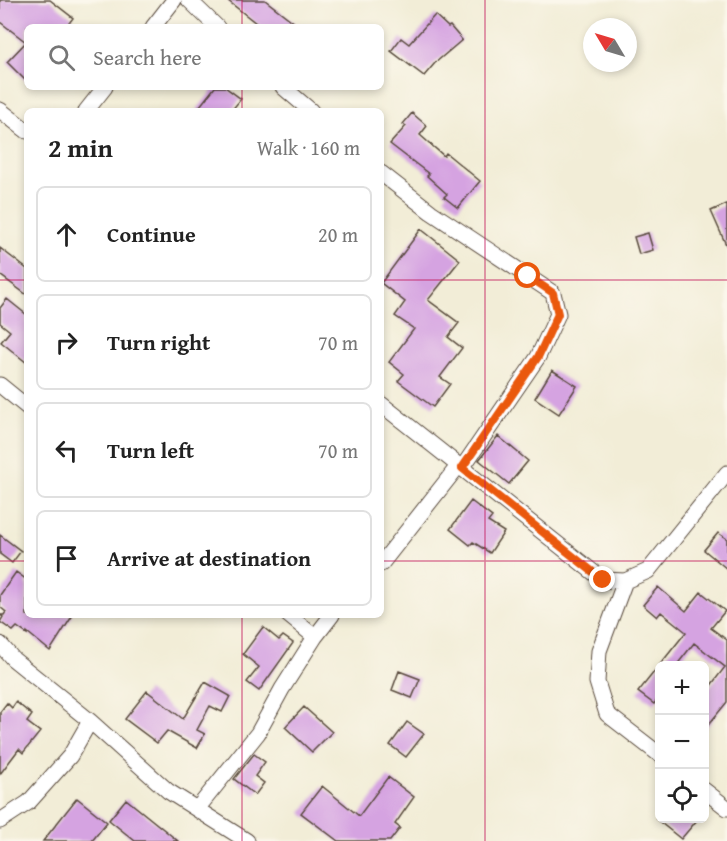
<!DOCTYPE html>
<meta charset="utf-8">
<style>
body{margin:0;font-family:"Gentium Book Plus",serif;background:#f6f6f6;color:#222}
.controls{position:absolute;right:18px;bottom:18px;display:grid;overflow:hidden;border-radius:9px;box-shadow:0 3px 9px #0003}
.controls button{width:54px;height:54px;display:grid;place-items:center;padding:0;border:0;border-bottom:2px solid #e0e0e0;background:#fff;color:#222;font:30px sans-serif}
.compass{position:absolute;left:583px;top:18px;width:54px;height:54px;border-radius:50%;background:#fff;box-shadow:0 3px 9px #0003;rotate:308deg}
.stop{position:absolute;width:18px;height:18px;margin:-14px;border:4px solid #ea580c;border-radius:50%;background:#fff}
.stop.end{background:#ea580c;border-color:#fff;box-shadow:0 2px 6px #0008}
.list{margin:0;padding:0;list-style:none}
h2{display:flex;justify-content:space-between;align-items:center;height:78px;margin:0;padding:0 24px;font-size:26px}
h2 small{font-size:20px;font-weight:400;color:#767676}
.list li{display:grid;grid-template-columns:39px 1fr auto;gap:18px;align-items:center;box-sizing:border-box;height:96px;margin:0 12px 12px;padding:0 12px;border:2px solid #e0e0e0;border-radius:9px}
.list b{display:block;font-size:22px;white-space:nowrap}
.list em{font-size:20px;font-style:normal;color:#767676}
.icon{flex:none;width:33px;height:33px;fill:none;stroke:currentColor;stroke-width:2;stroke-linecap:round;stroke-linejoin:round}
.map{position:relative;flex:none;width:727px;height:841px;overflow:hidden}
.search{position:absolute;background:#fff;box-shadow:0 3px 9px #0003;left:24px;top:24px;width:360px;height:66px;display:flex;align-items:center;gap:15px;box-sizing:border-box;padding:0 21px;border-radius:9px;color:#767676;font-size:22px}
.panel{position:absolute;background:#fff;box-shadow:0 3px 9px #0003;left:24px;top:108px;width:360px;height:510px;border-radius:9px}
.map>svg:first-child{display:block}
.building{fill:#d5a3e1}
.lines{fill:none;stroke-linecap:round;stroke-linejoin:round}
.minor-casing{stroke:#56473a;stroke-width:17}
.minor{stroke:#fff;stroke-width:15}
.route{stroke:#ea580c;stroke-width:8}
.grid{fill:none;stroke:#c2185b;stroke-width:1.5;stroke-opacity:0.55}
</style>
<div class="map">
<svg width="727" height="841" viewBox="0 0 727 841">
<rect width="100%" height="100%" fill="#fbf7ec"/>
<filter id="ink" filterUnits="userSpaceOnUse"><feTurbulence type="fractalNoise" baseFrequency=".0167" numOctaves="2"/><feDisplacementMap in="SourceGraphic" scale="12" xChannelSelector="R" yChannelSelector="G"/><feConvolveMatrix kernelMatrix="1 2 1 2 8 2 1 2 1" color-interpolation-filters="sRGB"/></filter>
<filter id="wash" filterUnits="userSpaceOnUse"><feTurbulence type="fractalNoise" baseFrequency=".008" numOctaves="4" result="noise"/><feDisplacementMap in="SourceGraphic" scale="24" xChannelSelector="R" yChannelSelector="G"/><feGaussianBlur stdDeviation="1.35" result="paint"/><feColorMatrix in="noise" values="0 0 0 0 0 0 0 0 0 0 0 0 0 0 0 0 0 1.4 0 .05"/><feComposite in="paint" operator="in"/></filter>
<g filter="url(#wash)">
<rect width="100%" height="100%" fill="#f2edd7"/>
<g id="blocks">
<!-- building -->
<path class="building" d="M0,0h50l23,18 -7,9h-39v55l-20,-20 19,-20 -26,-20z
M227,0h38l35,27h-39z
M435,15l13,12 2,-1 12,14 -27,23 -11,13 -33,-25 10,-13 8,6z
M215,87h10l16,12 -10,12h-35z
M412,113l15,13 -7,9 24,21 2,-3 34,28 -22,27 -14,-11 3,-3 -20,-18 2,-2 -39,-30 16,-18 -3,-2z
M727,204v43l-16,-36z
M421,229l39,31 -32,40 31,23 -11,14 14,11 -22,29 10,7 -17,23 -35,-26 6,-7 -15,-12 25,-33 -19,-13 10,-14 -24,-19z
M648,233l5,17 -14,4 -5,-17z
M0,248l27,21v26l-27,-20z
M7,299l20,16v48l-26,-21 9,-11 -10,-8v-15z
M552,370l25,16 -18,28 -24,-16z
M498,436l30,25 -19,23 -30,-24z
M471,501l21,16 -4,5 16,10 -14,21 -17,-11 -3,3 -20,-16z
M718,533l9,6v30l-23,-19z
M0,535l21,16 -9,12 -12,-9z
M16,572l11,8v35h46l-23,36 -23,-19v2l-10,-7 -4,4 -13,-9 3,-5 -3,-2h4l2,-3 -6,-5v-12z
M658,587l28,24 15,-19 24,19 -14,17 16,12v62l-22,27v-36l20,-26 -31,-24 -18,23h-16v30l-6,8 -16,-12 48,-60 -25,-20 -4,5 -14,-12z
M263,627l16,13 4,-4 10,7 -34,48 -12,-9 12,-15 -16,-13z
M399,671l21,8 -8,19 -20,-8z
M205,682l25,14 -8,16 -12,-6 -13,24 8,4 -8,14 -30,-17 -10,12 -32,-24 22,-28 36,28z
M16,702l16,13 -5,7 13,10 -17,21 -4,-4 -19,25v-62l7,-9 5,5z
M304,707l28,25 -20,20 -27,-25z
M407,722l17,12 -18,23 -16,-12z
M254,754l11,8 -10,14 9,7 -9,12 -21,-16z
M388,777l26,20 -19,27 5,4 -10,13h-52l-37,-28 21,-27 37,30z
M77,798l30,24 -15,19h-49z
M126,799l52,42h-43l-26,-21z
M656,819h42l-17,20z"/>
</g>
</g>
<g filter="url(#ink)">
<use href="#blocks" fill-opacity="0" stroke="#56473a" stroke-width="1.5"/>
<g class="lines">
<defs>
<path id="minor" d="M189,0l28,27
M153,27l21,-27
M283,87l28,24
M0,110l27,21
M86,111l19,-24
M381,173l50,39 122,81 5,21 -20,43 -76,111
M0,385l27,22
M381,404l222,176 22,1 23,-10 79,-98
M381,564l78,-99
M625,581l-26,70 -2,31 10,32 53,41
M288,615l27,22
M0,644l13,15 77,62 78,70 79,50
M704,790l23,18
M197,809l61,-76 24,-44 33,-52 17,-22
M0,821l29,-19 41,-46 20,-35"/>
</defs>
<!-- minor casing -->
<use href="#minor" class="minor-casing"/>
<!-- minor -->
<use href="#minor" class="minor"/>
</g>
</g>
<g class="lines" filter="url(#ink)">
<!-- route -->
<path class="route" d="M528,276l25,17 5,21 -20,43 -76,111 141,112"/>
</g>
<!-- grid -->
<path class="grid" d="M242,0v27M485,0v841M242,87v24M0,280h27M381,280h346M0,561h27M381,561h346M242,615v226"/>
</svg>
<div class="controls">
<button>+</button>
<button>−</button>
<button><svg class="icon" aria-label="locate" viewBox="0 0 24 24"><circle cx="12" cy="12" r="6"/><path d="M12 2v4M12 18v4M2 12h4M18 12h4"/></svg></button>
</div>
<svg class="compass" viewBox="-18 -18 36 36"><path d="M0-13l5 13h-10z" fill="#e53935"/><path d="M0 13l5-13h-10z" fill="#767676"/></svg>
<div class="stop" style="left:528px;top:276px"></div>
<div class="stop end" style="left:603px;top:580px"></div>
<div class="search"><svg class="icon" aria-label="search" viewBox="0 0 24 24"><circle cx="10" cy="10" r="6"/><path d="M15 15l6 6"/></svg>Search here</div>
<section class="panel">
<h2>2 min<small>Walk · 160 m</small></h2>
<ul class="list">
<li><svg class="icon" aria-label="ahead" viewBox="0 0 24 24"><path d="M12 20V5M6 11l6-6 6 6"/></svg><div><b>Continue</b></div><em>20 m</em></li>
<li><svg class="icon" aria-label="right" viewBox="0 0 24 24"><path d="M7 20v-9h11M14 6l5 5-5 5"/></svg><div><b>Turn right</b></div><em>70 m</em></li>
<li><svg class="icon" aria-label="left" viewBox="0 0 24 24"><path d="M17 20v-9H6M10 6l-5 5 5 5"/></svg><div><b>Turn left</b></div><em>70 m</em></li>
<li><svg class="icon" aria-label="arrive" viewBox="0 0 24 24"><path d="M6 21V4h12l-3 4 3 4H6"/></svg><div><b>Arrive at destination</b></div></li>
</ul>
</section>
</div>
